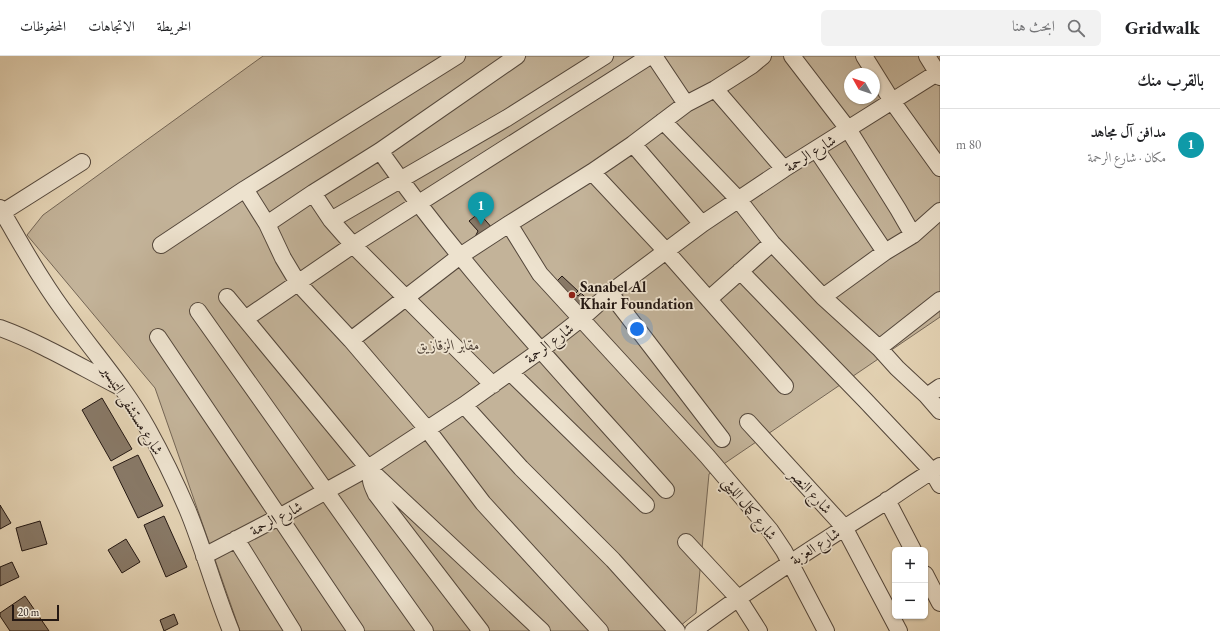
<!DOCTYPE html>
<html lang="ar">
<meta charset="utf-8">
<style>
body{margin:0;font-family:"EB Garamond",Amiri,serif;background:#f2f2f2;color:#202124;direction:rtl}
.controls{position:absolute;right:12px;bottom:12px;display:grid;overflow:hidden;border-radius:6px;box-shadow:0 1px 3px #0004}
.controls button{width:36px;height:36px;display:grid;place-items:center;padding:0;border:0;border-bottom:1px solid #e0e0e0;background:#fff;color:#202124;font:20px sans-serif}
.compass{position:absolute;left:844px;top:12px;width:36px;height:36px;border-radius:50%;background:#fff;box-shadow:0 1px 3px #0004;rotate:310deg}
.scale{position:absolute;left:12px;bottom:10px;width:47px;box-sizing:border-box;padding-left:4px;border:2px solid #241813;border-top:0;font-size:11px;line-height:14px;white-space:nowrap;color:#241813;-webkit-text-stroke:3px #ede2ce;paint-order:stroke}
.you{position:absolute;left:637px;top:273px;width:14px;height:14px;margin:-10px;border:3px solid #fff;border-radius:50%;background:#1a73e8;box-shadow:0 0 0 6px #1a73e833}
.badge{display:grid;place-items:center;width:26px;height:26px;border-radius:50%;background:#7c3aed;color:#fff;font-size:13px;font-weight:700}
.pin{position:absolute;translate:-50% -33px;filter:drop-shadow(0 1px 2px #0008)}
.pin::after{content:'';position:absolute;top:21px;width:14px;height:12px;background:inherit;clip-path:polygon(0 0,100% 0,50% 100%)}
.list{margin:0;padding:0;list-style:none}
h2{display:flex;justify-content:space-between;align-items:center;height:52px;margin:0;padding:0 16px;font-size:17px}
h2 small{font-size:13px;font-weight:400;color:#757577}
.list li{display:grid;grid-template-columns:26px 1fr auto;gap:12px;align-items:center;box-sizing:border-box;height:72px;padding:0 16px;border-top:1px solid #e0e0e0}
.list b{display:block;font-size:15px;white-space:nowrap}
.list p{margin:0;font-size:13px;white-space:nowrap;color:#757577}
.list em{font-size:13px;font-style:normal;color:#757577}
.icon{flex:none;width:22px;height:22px;fill:none;stroke:currentColor;stroke-width:2;stroke-linecap:round;stroke-linejoin:round}
.map{position:relative;flex:none;width:940px;height:575px;overflow:hidden;direction:ltr}
header{display:flex;align-items:center;gap:24px;box-sizing:border-box;height:56px;padding:0 20px;background:#fff;border-bottom:1px solid #e0e0e0}
header strong{font-size:19px}
nav{display:flex;gap:22px;margin-inline-start:auto;font-size:14px}
.search{width:280px;height:36px;background:#f2f2f2;display:flex;align-items:center;gap:10px;box-sizing:border-box;padding:0 14px;border-radius:6px;color:#757577;font-size:15px}
main{display:flex}
aside{flex:1;background:#fff}
.map>svg:first-child{display:block}
.green{fill:#c3b399;stroke:#746656;fill-rule:evenodd}
.building{fill:#887967;stroke:#241813}
.lines{fill:none;stroke-linecap:round;stroke-linejoin:round}
.minor-casing{stroke:#54473b;stroke-width:18}
.minor{stroke:#ede2ce;stroke-width:16}
.poi-dot{fill:#8f2418;stroke:#ede2ce;stroke-width:1.5}
.labels{text-anchor:middle;dominant-baseline:central;stroke-width:3.5;stroke-linejoin:round;paint-order:stroke}
.street-label{font-size:15px;fill:#241813;stroke:#ede2ce}
.poi-label{font-size:15px;font-weight:bold;fill:#241813;stroke:#ede2ce;text-anchor:start}
.park-label{font-size:15px;font-style:italic;fill:#54463b;stroke:#ede2ce}
</style>
<header>
<strong>Gridwalk</strong>
<div class="search"><svg class="icon" aria-label="search" viewBox="0 0 24 24"><circle cx="10" cy="10" r="6"/><path d="M15 15l6 6"/></svg>ابحث هنا</div>
<nav><a>الخريطة</a><a>الاتجاهات</a><a>المحفوظات</a></nav>
</header>
<main>
<aside>
<h2>بالقرب منك<small></small></h2>
<ul class="list">
<li><span class="badge" style="background:#0f9aa8">1</span><div><b>مدافن آل مجاهد</b><p>مكان · شارع الرحمة</p></div><em>80 m</em></li>
</ul>
</aside>
<div class="map">
<svg width="940" height="575" viewBox="0 0 940 575">
<rect width="100%" height="100%" fill="#e4d3b4"/>
<filter id="stains"><feTurbulence type="fractalNoise" baseFrequency=".005" numOctaves="4"/><feColorMatrix values="0 0 0 0 .2 0 0 0 0 .09 0 0 0 0 .02 0 0 0 .5 -.17"/></filter>
<radialGradient id="worn" r=".72"><stop offset=".6" stop-color="#630" stop-opacity="0"/><stop offset="1" stop-color="#630" stop-opacity=".3"/></radialGradient>
<!-- green -->
<path class="green" d="M263,0h677v261l-231,157 -13,139 -22,18h-434l-85,-243 -128,-153 16,-20zM850,18h24v24h-24z"/>
<!-- building -->
<path class="building" d="M479,157l14,16 -14,12 -4,-4 3,-6 -9,-10z
M562,220l16,15 -3,3 3,2 3,-3 11,11 -10,11 -30,-29z
M102,342l30,51 -21,12 -29,-51z
M138,399l25,51 -25,12 -25,-51z
M0,449l11,18 -11,6z
M164,460l23,51 -21,10 -22,-52z
M40,465l7,23 -25,7 -6,-23z
M126,483l14,23 -18,11 -14,-23z
M12,506l7,15 -19,9v-19z
M25,540l24,35h-39l-10,-15v-3z
M174,558l4,10 -14,7 -4,-11z"/>
<g class="lines">
<defs>
<path id="minor" d="M654,0l32,48
M792,0l56,73 50,80 15,26
M864,0l28,45 48,67
M927,0l13,21
M715,33l69,80
M663,65l75,78 34,44 51,54 56,51 18,20 30,28 13,15
M633,88l69,80
M816,93l69,103
M380,95c85,121 188,229 286,339
M592,116l74,79 119,135
M245,133l22,35 16,34 15,25 53,57 76,89 56,74 117,128
M313,137l18,27 22,25 140,140
M0,152c22,37 42,75 69,110 27,37 57,71 79,111 15,27 28,54 40,82 16,39 27,81 43,120
M3,156l79,-50
M331,164l176,-102 98,-62
M267,168l46,-31 67,-42 137,-95
M509,168l31,50 167,182 63,74 14,21 42,80
M161,189l84,-56 212,-133
M740,215l125,129 67,71 8,14
M610,237l112,146
M227,241l141,171 174,163
M823,241l62,-45 28,-17 27,-24
M709,243l63,-56
M198,255l227,320
M245,263l108,-74 297,-189
M0,272c41,15 79,38 118,58
M158,281l198,294
M351,284l109,-84 49,-32 83,-52 41,-28 53,-40 29,-15 36,-23 12,-10
M879,292l61,-48
M510,316l136,133
M927,340l13,-9
M464,349l57,63 92,92 64,71
M748,366l96,105 55,104
M373,416c-5,7 0,15 3,22l105,137
M887,444l26,50
M236,483l57,92
M686,486l52,56 21,33
M204,500l75,-39 89,-49 96,-63 77,-55 41,-32 28,-25 92,-69 82,-55 156,-98
M925,518l15,29
M693,575c63,-47 128,-89 194,-130 17,-12 35,-24 53,-35"/>
</defs>
<!-- minor casing -->
<use href="#minor" class="minor-casing"/>
<!-- minor -->
<use href="#minor" class="minor"/>
</g>
<!-- markers -->
<circle class="poi-dot" cx="572" cy="239" r="4"/>
<g class="labels">
<!-- street labels -->
<g class="street-label">
<text transform="translate(810 97) rotate(-32)">شارع الرحمة</text>
<text transform="translate(549 287) rotate(-37)">شارع الرحمة</text>
<text transform="translate(133 354) rotate(58)">شارع مستشفى التيسير</text>
<text transform="translate(811 435) rotate(47)">شارع النصر</text>
<text transform="translate(750 452) rotate(51)">شارع كمال الليثي</text>
<text transform="translate(276 462) rotate(-28)">شارع الرحمة</text>
<text transform="translate(815 490) rotate(-33)">شارع العزبة</text>
</g>
<!-- poi labels -->
<g class="poi-label">
<text x="580" y="230">Sanabel Al<tspan x="580" dy="17">Khair Foundation</tspan></text>
</g>
<!-- park labels -->
<g class="park-label">
<text x="448" y="288">مقابر الزقازيق</text>
</g>
</g>
<rect width="100%" height="100%" filter="url(#stains)"/>
<rect width="100%" height="100%" fill="url(#worn)"/>
</svg>
<div class="controls">
<button>+</button>
<button>−</button>
</div>
<svg class="compass" viewBox="-18 -18 36 36"><path d="M0-13l5 13h-10z" fill="#e53935"/><path d="M0 13l5-13h-10z" fill="#757577"/></svg>
<div class="scale">20 m</div>
<div class="you"></div>
<div class="pin badge" style="left:481px;top:169px;background:#0f9aa8">1</div>
</div>
</main>
